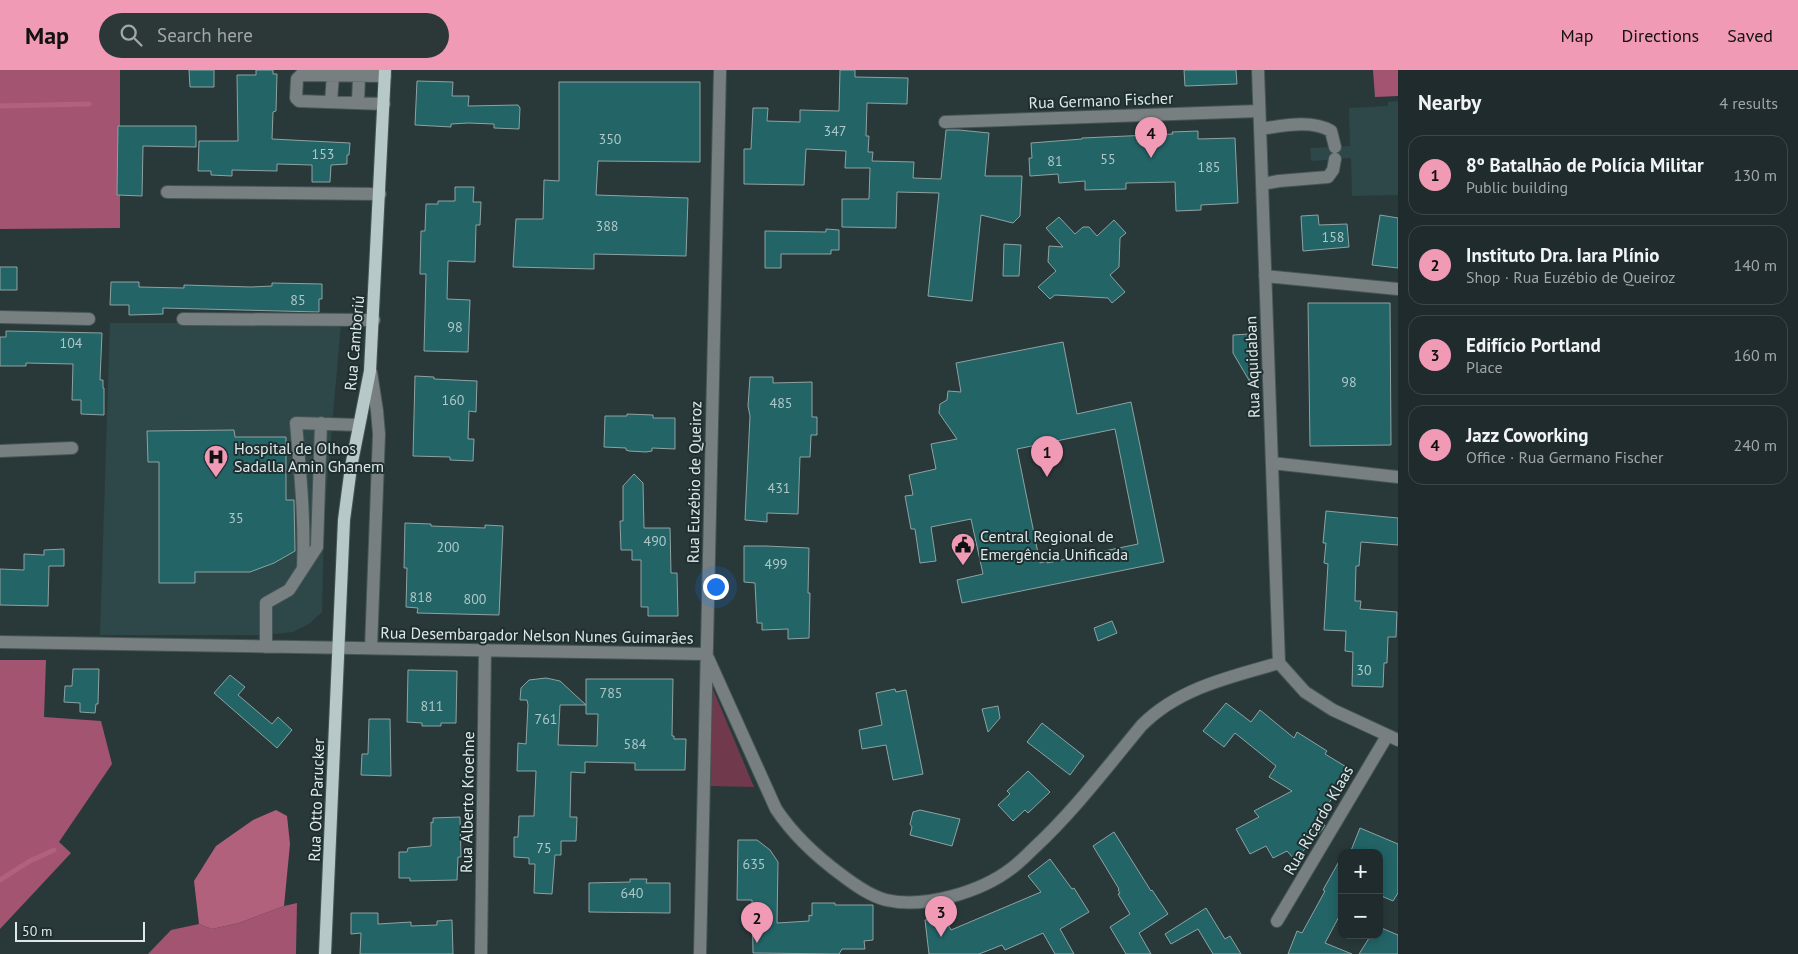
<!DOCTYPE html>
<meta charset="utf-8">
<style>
body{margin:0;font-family:"PT Sans",sans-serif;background:#2c3738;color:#f1f3f6}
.controls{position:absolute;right:15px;bottom:15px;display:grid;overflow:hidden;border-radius:10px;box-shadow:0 2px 12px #0003}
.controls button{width:45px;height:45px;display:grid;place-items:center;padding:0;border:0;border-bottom:1px solid #3c4748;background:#1f2b2c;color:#f1f3f6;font:25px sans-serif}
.scale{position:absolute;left:15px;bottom:12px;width:130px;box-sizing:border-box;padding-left:5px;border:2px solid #dee8e9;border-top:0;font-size:14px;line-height:18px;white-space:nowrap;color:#dee8e9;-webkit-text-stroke:4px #1f2f30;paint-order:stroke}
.you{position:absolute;left:715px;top:516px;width:18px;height:18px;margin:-12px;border:4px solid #fff;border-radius:50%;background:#1a73e8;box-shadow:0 0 0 8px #1a73e833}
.badge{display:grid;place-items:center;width:32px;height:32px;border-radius:50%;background:#f09ab6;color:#111;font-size:16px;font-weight:700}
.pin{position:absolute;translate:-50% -41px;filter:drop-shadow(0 1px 2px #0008)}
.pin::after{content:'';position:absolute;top:26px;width:18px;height:15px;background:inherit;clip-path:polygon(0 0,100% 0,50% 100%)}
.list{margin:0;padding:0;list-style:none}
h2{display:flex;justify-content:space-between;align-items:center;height:65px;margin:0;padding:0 20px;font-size:21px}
h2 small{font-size:16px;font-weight:400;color:#a1a7a9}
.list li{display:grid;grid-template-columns:32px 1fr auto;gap:15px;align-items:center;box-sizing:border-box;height:80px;margin:0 10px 10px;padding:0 10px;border:1px solid #3c4748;border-radius:15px}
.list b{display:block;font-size:19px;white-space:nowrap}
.list p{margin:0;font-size:16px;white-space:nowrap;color:#a1a7a9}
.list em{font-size:16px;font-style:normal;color:#a1a7a9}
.icon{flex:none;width:28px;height:28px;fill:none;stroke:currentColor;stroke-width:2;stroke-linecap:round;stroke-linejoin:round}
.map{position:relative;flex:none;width:1398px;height:884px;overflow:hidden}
header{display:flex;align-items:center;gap:30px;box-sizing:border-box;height:70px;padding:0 25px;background:#f09ab6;color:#111}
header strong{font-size:24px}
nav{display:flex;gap:28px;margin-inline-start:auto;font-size:18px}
.search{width:350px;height:45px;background:#2c3738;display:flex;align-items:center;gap:12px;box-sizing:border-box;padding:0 18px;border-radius:28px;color:#a1a7a9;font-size:19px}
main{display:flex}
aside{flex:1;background:#1f2b2c}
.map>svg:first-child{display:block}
.built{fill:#2e4749}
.green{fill:#70394c}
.forest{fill:#a35470}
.water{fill:#b2617d}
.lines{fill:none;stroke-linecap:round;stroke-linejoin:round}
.stream{stroke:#b2617d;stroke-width:5}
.building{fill:#236467;stroke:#8fa2a2;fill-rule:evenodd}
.minor-casing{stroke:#465556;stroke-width:14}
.major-casing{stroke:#465556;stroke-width:14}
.minor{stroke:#777f80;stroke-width:12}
.major{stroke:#b7c8c9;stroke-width:12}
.labels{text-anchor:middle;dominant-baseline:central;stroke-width:4;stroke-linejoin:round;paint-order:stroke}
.number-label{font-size:14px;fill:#afc7c8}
.street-label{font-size:16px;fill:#dee8e9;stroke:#1f2f30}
.poi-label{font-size:16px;fill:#dee8e9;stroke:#1f2f30;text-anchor:start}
</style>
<header>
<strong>Map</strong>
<div class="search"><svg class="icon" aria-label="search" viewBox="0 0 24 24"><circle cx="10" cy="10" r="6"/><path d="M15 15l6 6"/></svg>Search here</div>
<nav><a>Map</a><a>Directions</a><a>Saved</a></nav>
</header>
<main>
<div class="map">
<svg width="1398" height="884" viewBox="0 0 1398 884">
<rect width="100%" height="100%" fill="#29393a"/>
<!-- built -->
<path class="built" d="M1398,31v94l-46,1 -1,-38 -40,3 -1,-13 40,-2 -1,-38 39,-2v-4z
M110,253h231l-17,196 -2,93 -13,12 -16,8 -27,3h-166z"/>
<!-- green -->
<path class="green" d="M712,617l42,100 -44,-1z"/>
<!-- forest -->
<path class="forest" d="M0,0h120v158l-120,1z
M1373,0h25v26l-23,1z
M0,590h46l-2,57 57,4 11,43 -53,78 12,11 -71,76z
M297,833l-1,51h-148l23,-24 28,-6 13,5 27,-6 45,-17z"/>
<!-- water -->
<path class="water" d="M276,740l11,6 3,28 -6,62 -45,17 -27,6 -13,-5 -5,-43 22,-35 37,-26z"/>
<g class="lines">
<!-- stream -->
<path class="stream" d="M0,36l89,-2
M0,810l30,-19 24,-11"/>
</g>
<!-- building -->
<path class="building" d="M189,0h25v17h-24z
M256,0h17v4h4l-1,37 -3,1 -1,27 78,4 -1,12h-2v9l-16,1 -1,17h-18v-17l-35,-1v7l-45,-1v6l-21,-1v-4h-13l1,-30h39l-1,-66h19z
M840,0h15v7l53,1 -1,26 -40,-1 -1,33h3l-1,16h5l-1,9 42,1 -1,16 28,1 5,-49h13l30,3 -4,43h37l-2,40 -7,7 -32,-8 -9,86 -44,-5 11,-103 -42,-1 -1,36 -54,-1v-28h27l1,-31h-25l1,-17 -40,-2 -2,36 -60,-1v-35h7l2,-41h15l-1,13 33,1v-12l39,1z
M1184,0h52l1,14 -52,2z
M417,11l36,1 -1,14h17l-1,10 50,-1 2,3 -1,21 -25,-1v-4l-26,-1 -17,1v3l-36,-2z
M559,12h141v80l-102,-1 -2,34 92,3 -2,58 -92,-2v15l-81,-2 3,-48h27l1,-39 15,1z
M118,56h78v21l-53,-1 -1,50 -25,-1z
M1198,61v8l37,-1 3,65 -37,2v5l-25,1 -1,-29 -49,1v6l-41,1v-9l-26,2 -1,-9 -28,2 -1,-18h3l-1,-15 51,-4v-1l91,-4 -1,-2z
M455,117h19l-1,15h8l-1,23h-4l-1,37 -27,-1 -1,38 23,1 -2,52 -44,-1 2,-77h-6l1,-43h4l1,-27h12v-3h17z
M1318,145l1,10 28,-1 2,23 -46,4 -2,-35z
M1380,145l18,3v50l-26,-3z
M1059,147l16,17 8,-7h6l8,9 17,-16 12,13 -6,5 -1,29 -9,8 15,17 -13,11 -4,-5 -53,-3 -5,4 -12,-12 18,-16 -8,-9 1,-16 14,1 -17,-19z
M826,159l13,1v20h-8v4h-50v14h-16v-37l61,1z
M1004,174l17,1 -2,31h-16z
M0,197h17v23h-17z
M111,212h28v5l45,1v-3l67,2 21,-1v-3l50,1v15h-3v13l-156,-4v6l-34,1v-10h-19z
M1308,233h82l1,142 -81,1z
M6,261l96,2 -2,47h3v8h1v27l-23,-1v-14h-9l1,-36 -47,-1v3h-26v-29h6z
M1249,264l1,48 -17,-29v-18z
M1063,272l14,72 54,-12 33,160 -202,41 -5,-23 26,-6 -12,-55 -40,8 5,34 -16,2 -5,-34h-4l-6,-33 8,-1 -4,-20 27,-6 -5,-25 26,-5 -18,-26 1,-9 7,-4 1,-9 13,1 -5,-29zM1115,359l23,115 -91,19v-2l-7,2 -23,-114z
M415,306l19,1v2l43,2 -1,31 -7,-1 -1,28h6l-1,22 -23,-1v-3l-37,-1z
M750,307h23v6l39,-1v35h5v18h-6l-1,22h-10l-2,57 -31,-1v9l-22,-2 5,-104 -2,-10z
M627,344l26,1v3h22v31l-23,-1v3l-6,1 -17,-1 -3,-1v-2l-22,-1 1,-31h22z
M234,360l1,7h51v63h8l1,51 -21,12 -24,9h-55v11h-36v-121h-11l-1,-31z
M634,404l9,9 1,45h26l1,45h6l1,43h-30v-9h-7v-47h-9v-10h-11l-1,-29h3v-35z
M1326,441l72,7v27l-37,-3 -2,24h-3l-1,35h6l-1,8 37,3 -1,25h-8l-1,26h-3l-1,24 -31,-1 1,-34 -8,-1 1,-20 -22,-1 4,-66 -4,-1 2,-20h-3z
M405,453l26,1v2l54,2v-3l18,1 -4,89 -82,-2 1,-5 -12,-1 1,-39h-3z
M744,476h22l43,2 -1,45h2l-1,45 -21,1v-10l-26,1v-7h-5l-2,-40 -11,-1z
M64,479v17h-15l-1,40 -48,-1v-36l24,1v-16l20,1v-5z
M1112,551l5,12 -19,8 -4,-13z
M73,599h26l-1,35h-2l-1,9 -15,-1v-9l-16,-1 1,-16h7z
M408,600l49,1 -1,52h-15v3h-19v-3l-15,-1z
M230,605l15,12 -7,8 34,29 6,-7 14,13 -15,18 -63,-55z
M546,608l14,3 26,24v-26h87l-1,57h2v3h12l-1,31h-50v-7l-50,-1v11l-14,-1 -1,45h7l-1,24h-15v14h-6l-3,39 -18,-1 1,-29h-6v-6l-15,-1v-20h4l1,-21h15l2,-45h-19l1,-28 8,1 2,-39 -1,-5h-7l1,-12 8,-8zM560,635h26v9h12l-1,32 -39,-1z
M895,619l1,3 10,-2 17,84 -30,6 -7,-35 -24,4 -3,-19 23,-5 -6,-32z
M1226,633l25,19 9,-12 34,28 3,-6 30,19 -2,3 28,17 -18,28 -3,-1 -13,22 6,5 -3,5 -27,30 -8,-9 -14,7 -7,-12 -16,8 -14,-25 23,-12 -5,-6 38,-20 -23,-14 7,-11 -41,-33 -11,14 -21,-16z
M998,636l2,12 -12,14 -6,-23z
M369,649h21l1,57 -30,-1 1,-21h6z
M1042,653l42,33 -14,19 -43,-33z
M1028,701l22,21 -22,21 -3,-3 -12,11 -15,-16 12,-11 -3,-3z
M920,740l40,9 -8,27 -42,-11 2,-8 -2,-3 3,-12z
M460,747l1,40h-3l-1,23 -47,1v-3h-11v-26h8l1,-4 23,-2v-24l2,1v-5z
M1360,758l38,16v49l-5,8 -14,-6v-42h-29z
M1114,762l37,59 1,-1 16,24 -29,19 12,21h-25l-16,-27 20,-13 -12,-20 2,-1 -2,-3 1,-1 -26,-43z
M738,770h19l13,10 8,12 -1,61 32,-2v-6l3,1v-13h23v2h38v35l-9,1 1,8h-23l-3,5 -86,-1 -1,-53h-15z
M1342,786v55l-17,32 27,11h-64l9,-23 5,2 23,-42 -2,-1z
M1050,789l22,30 2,-1 15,24 -29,17 14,25h-19l-12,-21 -38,17 -3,-5 -23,9h-50l-4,-34 19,-3 7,13 90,-38 -13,-16z
M630,809h17l-1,4h24v30l-81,-1v-29l41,-1z
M1206,838l19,31 5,-3 11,18h-28l-15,-25 -27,15 -6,-10z
M351,843h27v11l33,-2v4l26,-1v-4l15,-1 1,34h-93l1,-21 -10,1z
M1379,857l19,8v19h-39l12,-19h8z"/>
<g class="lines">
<defs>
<path id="minor" d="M1258,0l21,593
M331,32l2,-27
M358,33l1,-27
M384,34l-85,-3 -3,-3 1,-19 4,-4 84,1
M945,52l314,-11
M1260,59c22,-3 51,-10 71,2l4,16
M1262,114l17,-3 49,-4 5,-7 2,-11
M167,122l213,2
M1265,206l133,13
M0,247l89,2
M183,249l191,1
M371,302l6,39 2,23 -8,214
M0,381l72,-3
M1272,393l126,14
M303,497c2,-48 -3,-96 -7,-144l63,2
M0,572l706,12
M266,577v-44l23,-13 28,-43 4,-124
M708,588l68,151c18,27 41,48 67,67 12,9 27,20 43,24 38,9 95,-8 126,-32 8,-6 15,-13 22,-20 40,-37 73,-81 108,-123 37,-37 88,-48 137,-62
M1279,593l26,29 28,18 65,30
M1277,851l110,-185
M481,884l4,-304
M700,884l20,-884"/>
<path id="major" d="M325,884l19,-434 7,-53 19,-96 15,-301"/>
</defs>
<!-- minor casing -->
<use href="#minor" class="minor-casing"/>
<!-- major casing -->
<use href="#major" class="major-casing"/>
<!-- minor -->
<use href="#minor" class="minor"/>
<!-- major -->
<use href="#major" class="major"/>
</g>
<!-- icons -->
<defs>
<symbol id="hospital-pin" viewBox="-11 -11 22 30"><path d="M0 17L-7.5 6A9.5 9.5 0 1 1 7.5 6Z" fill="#f09ab6" stroke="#1f2f30"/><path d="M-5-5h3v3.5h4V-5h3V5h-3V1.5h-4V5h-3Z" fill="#111"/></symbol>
<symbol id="civic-pin" viewBox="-11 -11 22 30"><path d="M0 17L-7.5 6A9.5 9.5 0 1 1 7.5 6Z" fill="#f09ab6" stroke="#1f2f30"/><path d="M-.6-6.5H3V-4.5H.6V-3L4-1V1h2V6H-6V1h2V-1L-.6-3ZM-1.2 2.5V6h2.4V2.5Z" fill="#111"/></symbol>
</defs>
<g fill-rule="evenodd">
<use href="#hospital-pin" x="202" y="373" width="28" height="38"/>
<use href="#civic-pin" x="949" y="461" width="28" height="38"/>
</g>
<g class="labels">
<!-- number labels -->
<g class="number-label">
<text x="835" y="61">347</text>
<text x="610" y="69">350</text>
<text x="323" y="84">153</text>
<text x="1108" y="89">55</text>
<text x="1055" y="91">81</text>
<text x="1209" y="97">185</text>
<text x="607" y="156">388</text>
<text x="1333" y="167">158</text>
<text x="298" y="230">85</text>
<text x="455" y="257">98</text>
<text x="71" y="273">104</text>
<text x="1349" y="312">98</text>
<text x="453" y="330">160</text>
<text x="781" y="333">485</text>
<text x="779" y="418">431</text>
<text x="236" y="448">35</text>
<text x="655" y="471">490</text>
<text x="448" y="477">200</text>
<text x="776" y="494">499</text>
<text x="421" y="527">818</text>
<text x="475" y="529">800</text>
<text x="1364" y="600">30</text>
<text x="611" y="623">785</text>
<text x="432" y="636">811</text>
<text x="546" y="649">761</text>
<text x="635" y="674">584</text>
<text x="544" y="778">75</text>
<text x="754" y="794">635</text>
<text x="632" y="823">640</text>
</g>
<!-- street labels -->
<g class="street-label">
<text transform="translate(1101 30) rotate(-2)">Rua Germano Fischer</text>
<text transform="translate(354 273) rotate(-85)">Rua Camboriú</text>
<text transform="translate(1252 297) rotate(-92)">Rua Aquidaban</text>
<text transform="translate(694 412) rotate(-89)">Rua Euzébio de Queiroz</text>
<text transform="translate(537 565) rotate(1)">Rua Desembargador Nelson Nunes Guimarães</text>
<text transform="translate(316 730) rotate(-88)">Rua Otto Parucker</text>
<text transform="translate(467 732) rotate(-89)">Rua Alberto Kroehne</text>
<text transform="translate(1318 750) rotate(-60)">Rua Ricardo Klaas</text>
</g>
<!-- poi labels -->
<g class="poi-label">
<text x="234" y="378">Hospital de Olhos<tspan x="234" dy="18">Sadalla Amin Ghanem</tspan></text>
<text x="980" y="466">Central Regional de<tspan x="980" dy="18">Emergência Unificada</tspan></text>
</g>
</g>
</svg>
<div class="controls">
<button>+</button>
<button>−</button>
</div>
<div class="scale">50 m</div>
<div class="you"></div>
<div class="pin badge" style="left:1047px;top:407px">1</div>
<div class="pin badge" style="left:757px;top:873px">2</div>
<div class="pin badge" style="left:941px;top:867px">3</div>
<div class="pin badge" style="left:1151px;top:88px">4</div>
</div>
<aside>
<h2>Nearby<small>4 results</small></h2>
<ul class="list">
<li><span class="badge">1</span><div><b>8º Batalhão de Polícia Militar</b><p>Public building</p></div><em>130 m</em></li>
<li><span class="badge">2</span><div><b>Instituto Dra. Iara Plínio</b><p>Shop · Rua Euzébio de Queiroz</p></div><em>140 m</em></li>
<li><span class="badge">3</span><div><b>Edifício Portland</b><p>Place</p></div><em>160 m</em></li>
<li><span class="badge">4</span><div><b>Jazz Coworking</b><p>Office · Rua Germano Fischer</p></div><em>240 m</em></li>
</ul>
</aside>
</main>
